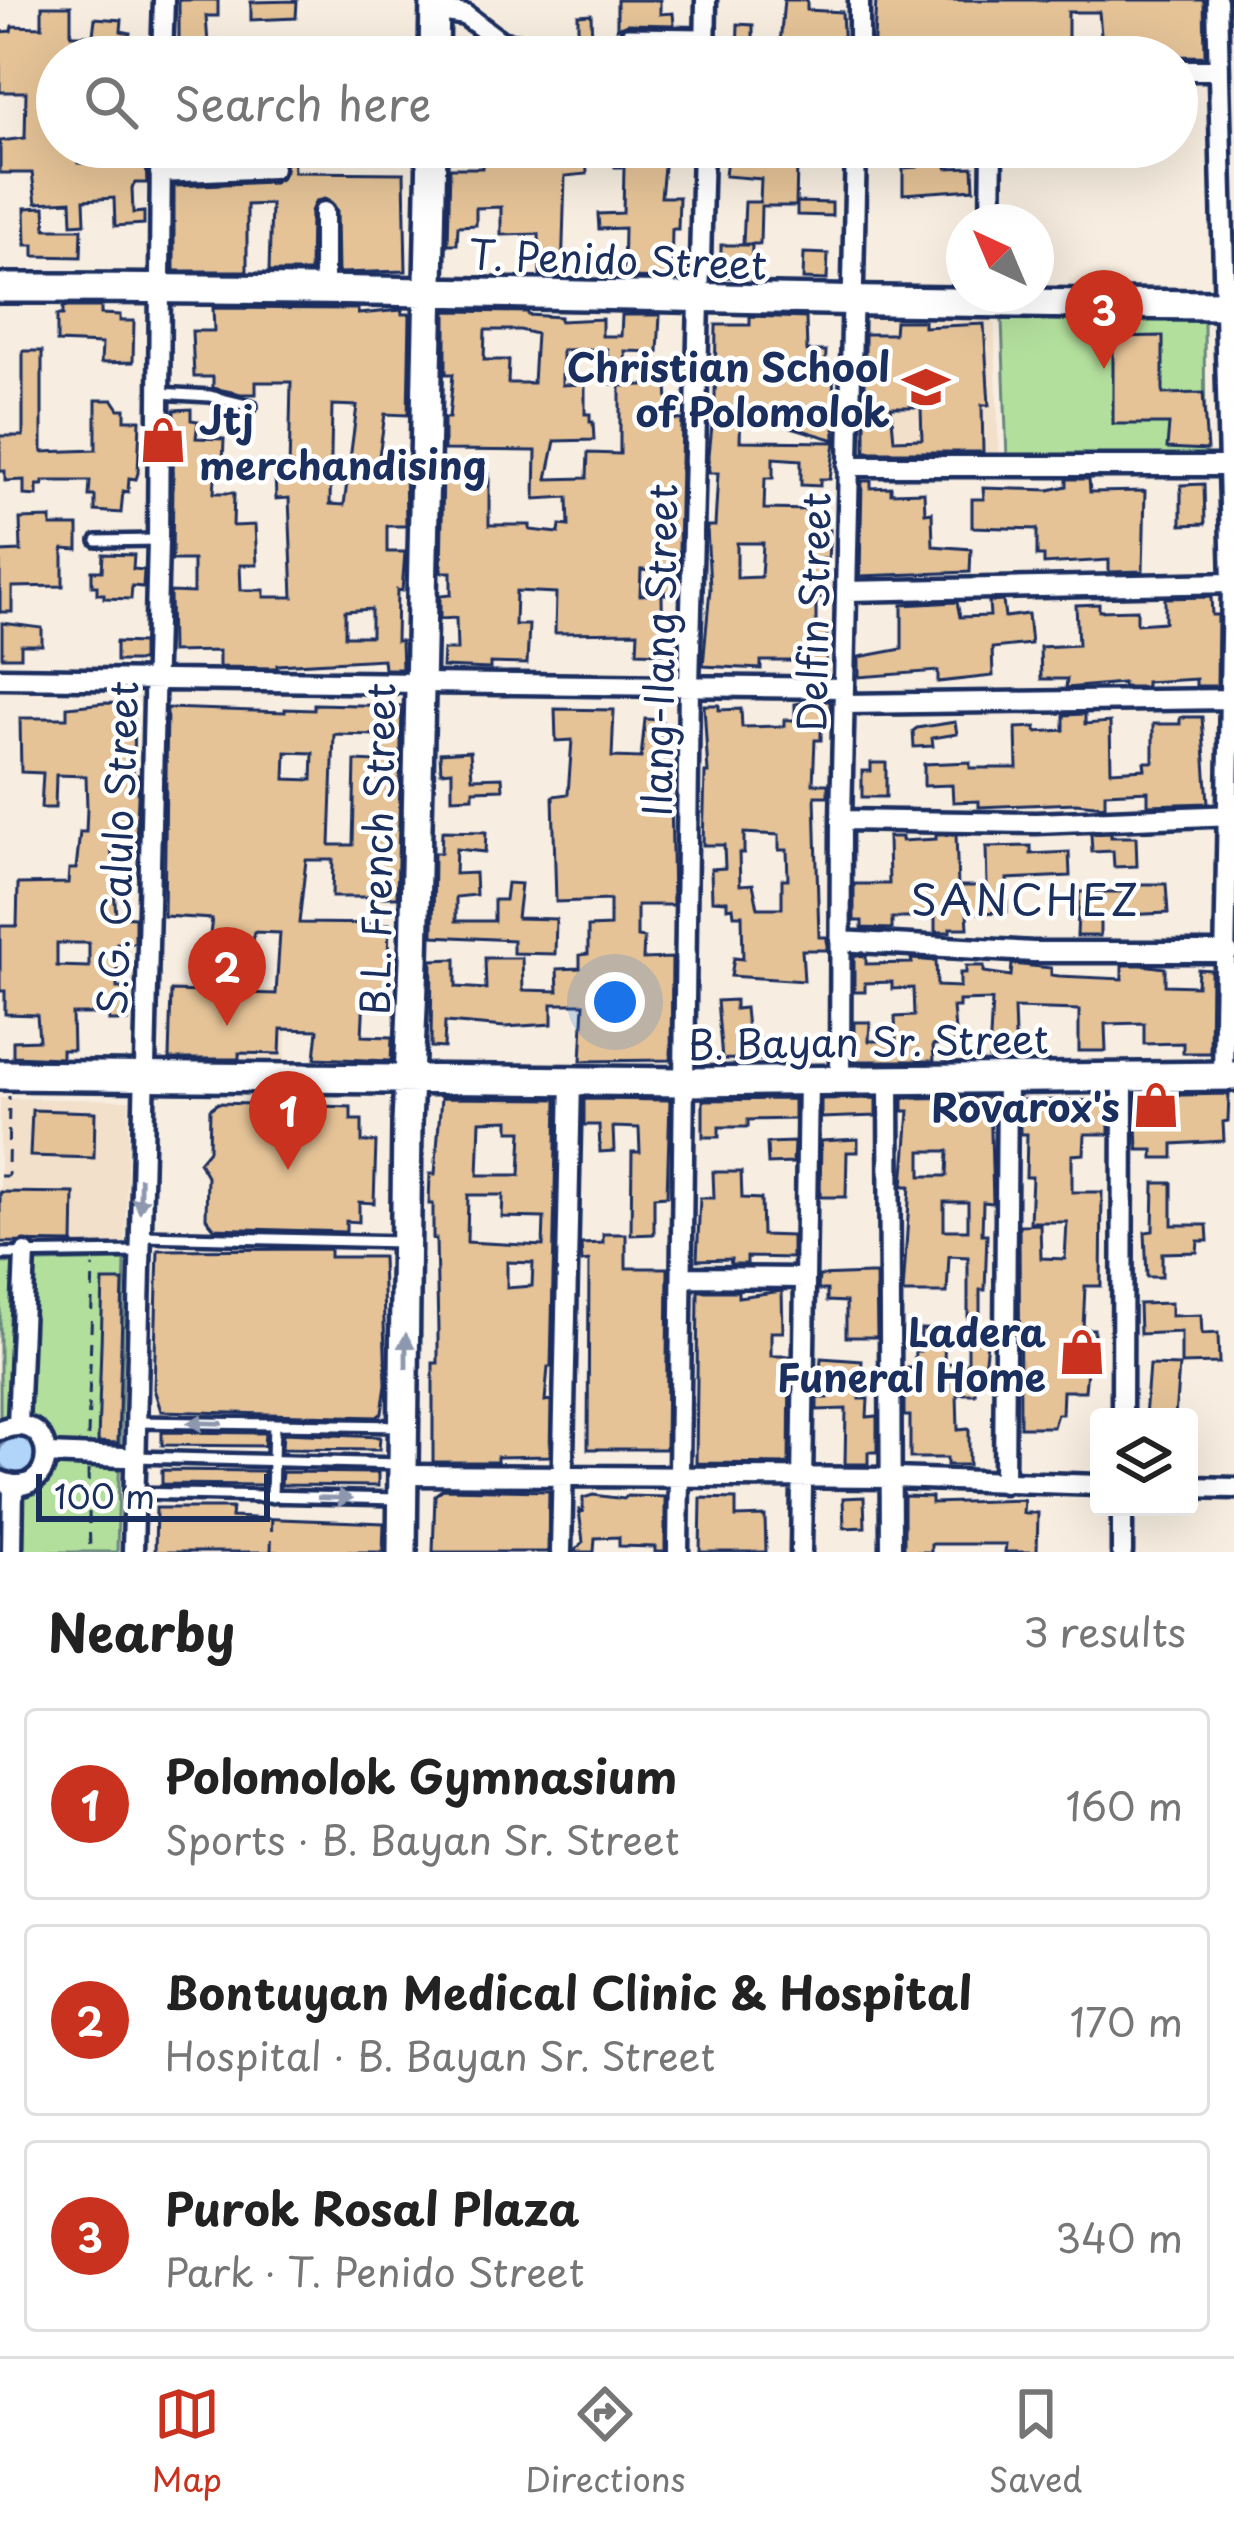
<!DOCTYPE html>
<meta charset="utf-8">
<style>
body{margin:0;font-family:"Playpen Sans",sans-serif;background:#f6f6f6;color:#222}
.controls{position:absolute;right:36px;bottom:36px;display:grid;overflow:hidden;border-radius:12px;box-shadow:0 12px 48px #0002}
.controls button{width:108px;height:108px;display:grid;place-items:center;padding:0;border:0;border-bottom:3px solid #e0e0e0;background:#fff;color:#222;font:60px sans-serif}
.compass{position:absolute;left:946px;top:204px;width:108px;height:108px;border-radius:50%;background:#fff;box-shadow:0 12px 48px #0002;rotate:316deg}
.scale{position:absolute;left:36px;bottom:30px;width:234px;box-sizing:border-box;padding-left:12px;border:6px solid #1b2f5e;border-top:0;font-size:33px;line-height:42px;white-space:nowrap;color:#1b2f5e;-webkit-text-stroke:9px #fff;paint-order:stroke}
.you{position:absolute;left:615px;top:1002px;width:42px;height:42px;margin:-30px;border:9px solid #fff;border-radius:50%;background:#1a73e8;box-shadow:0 0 0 18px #1a73e833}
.badge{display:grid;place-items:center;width:78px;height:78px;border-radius:50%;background:#c8321e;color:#fff;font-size:39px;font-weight:700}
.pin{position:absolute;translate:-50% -99px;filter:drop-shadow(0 3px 6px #0008)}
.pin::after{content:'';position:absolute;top:63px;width:42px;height:36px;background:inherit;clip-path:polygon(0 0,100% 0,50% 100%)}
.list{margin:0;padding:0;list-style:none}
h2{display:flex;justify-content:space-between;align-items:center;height:156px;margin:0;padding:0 48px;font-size:51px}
h2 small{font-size:39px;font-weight:400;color:#767676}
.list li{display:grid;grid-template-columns:78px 1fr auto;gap:36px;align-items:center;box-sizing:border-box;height:192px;margin:0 24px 24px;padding:0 24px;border:3px solid #e0e0e0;border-radius:12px}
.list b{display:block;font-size:45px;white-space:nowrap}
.list p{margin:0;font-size:39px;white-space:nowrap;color:#767676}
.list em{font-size:39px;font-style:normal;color:#767676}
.icon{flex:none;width:66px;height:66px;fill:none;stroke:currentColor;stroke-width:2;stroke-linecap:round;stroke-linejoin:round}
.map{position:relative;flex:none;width:1234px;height:1552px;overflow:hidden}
.search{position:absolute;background:#fff;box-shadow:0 12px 48px #0002;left:36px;right:36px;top:36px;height:132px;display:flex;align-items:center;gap:30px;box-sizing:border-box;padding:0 42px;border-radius:66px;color:#767676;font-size:45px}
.sheet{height:804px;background:#fff}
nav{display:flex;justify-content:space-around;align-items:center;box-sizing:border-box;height:168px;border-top:3px solid #e0e0e0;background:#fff;font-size:33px;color:#767676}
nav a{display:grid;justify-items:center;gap:6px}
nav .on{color:#c8321e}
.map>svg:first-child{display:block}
.built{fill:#f2e0ca}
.green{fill:#b3df9d;stroke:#67877e;stroke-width:3}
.water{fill:#b0d5f9;stroke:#7493bb;stroke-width:3}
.building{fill:#e5c397;stroke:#1b2f5e;stroke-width:3;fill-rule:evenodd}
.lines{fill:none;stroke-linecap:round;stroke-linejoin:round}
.lane-casing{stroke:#1b2f5e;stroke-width:18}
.street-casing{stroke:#1b2f5e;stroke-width:27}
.secondary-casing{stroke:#1b2f5e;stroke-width:36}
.path{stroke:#1b2f5e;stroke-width:3;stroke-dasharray:12 9;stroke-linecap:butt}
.lane{stroke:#fff;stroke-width:9}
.street{stroke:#fff;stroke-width:18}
.secondary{stroke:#fff;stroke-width:27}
.oneway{fill:#8d97ae}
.labels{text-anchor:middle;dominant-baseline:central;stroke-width:9;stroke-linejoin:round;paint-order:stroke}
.street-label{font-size:39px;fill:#1b2f5e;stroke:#fff}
.poi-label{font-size:39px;font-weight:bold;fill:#1b2f5e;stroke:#fff;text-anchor:end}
.neighbourhood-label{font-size:42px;letter-spacing:3px;fill:#1b2f5e;stroke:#fff}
</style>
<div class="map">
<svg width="1234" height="1552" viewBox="0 0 1234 1552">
<rect width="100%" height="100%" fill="#f7ede0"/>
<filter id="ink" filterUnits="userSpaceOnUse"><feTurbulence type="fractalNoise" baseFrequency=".00833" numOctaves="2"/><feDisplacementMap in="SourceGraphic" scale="24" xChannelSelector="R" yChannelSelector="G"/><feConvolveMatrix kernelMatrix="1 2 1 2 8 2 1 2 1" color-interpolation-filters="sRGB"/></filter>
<g filter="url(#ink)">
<!-- built -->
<path class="built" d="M994,313l5,148 -144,2 1,-149z
M169,987l118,2 -2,77 -118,-2z
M0,1098l129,2 -4,160 -125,3z"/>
<!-- green -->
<path class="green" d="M1002,319l202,1 1,136 -198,4z
M125,1260l-8,292h-117v-289z"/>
<!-- water -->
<path class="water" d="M-1 1455a18 18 0 1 1 36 0a18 18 0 1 1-36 0Z"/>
<!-- building -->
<path class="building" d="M179,0h39v16h-12l2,28h24v13h-53z
M617,0h43v14l13,-1 1,12 -47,-1 -10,4z
M784,0h23v10l35,2 2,40h-5v5h-102l1,-33 15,1v18l27,1z
M876,0h328l1,56 -102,1 -4,-45h-31v44l-57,1v-5l-25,-1v4h-13l-8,-7 -37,-1 -1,9 -54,1z
M297,1l-1,17 -45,2v-18z
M42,6h29v29h22l2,-17 27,2 -1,11 9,2 -2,13 21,3v8h-92v90h21v16h31v-16h36l2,36h-12l-3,5 1,25 11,-1v12l-29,2 -1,-28 -30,2 1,23 -13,1 -1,-23 -35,2 -4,-30h-32v-32l25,-3 1,-46h-26v-60l11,-1 1,-5 30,1z
M591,14l1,28h9v15h-23v-42z
M176,147h117l1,25 110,1 2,98 -68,2 -1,-62 -12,-12 -9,2 -5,10 -1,61h-41l2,-68 -24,1v66h-73v-85l100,-4 7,-3 5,-10 -2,-9 -12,-6 -96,5z
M483,147h76v11l27,-3 1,19 -22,2 -3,100 -22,-1 -1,-41 -38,1v-28l-25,1v17l-18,1 -1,18h-9l2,-76h32z
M601,147h65l-5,50h18l-1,32h-6l-1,50 -48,-1 1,-50 -25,1 -1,-15 25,-1 1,-46h-9v-6h-14z
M784,147h19v18h-6l-1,41h-35l-1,38h-17l2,-42h15l1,-23 -36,-3 2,-18 55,6z
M945,147l2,21 26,-1 1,22 -71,5v-26l14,-1 -1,-17z
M797,202l35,1v13l-35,-1z
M45,207l1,22h36l-1,28 -47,-1v-11h-8l-1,-37z
M721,245h31l-1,32h-30z
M804,253l24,1 -1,26 -24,-1z
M63,307h38v7l19,1v6h14l-1,41 -32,1 1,-19 -45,-2v-27h6z
M213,308l145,1v5l44,-4v4h8l-2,101 -23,-1 -7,49 27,-1 1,64h-19v26h18l-3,39 -5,-1 -1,51h5l1,28h-18l-1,-10 -106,6v3l-58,-1v-16l-48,1 -1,-60 23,1v-33h-21l2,-150 17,-1v11l7,1 -2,17 28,1 -1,25h-7l-2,29h20l-1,33 22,-1 2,40h-17l1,25h23v7h29l-4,-99 -13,1 -1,-26 14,-1 2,-90h-35v12h-15l-28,-6v-11h-19l-2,-46h22zM332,405l25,1 -13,99 -14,-1zM371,609v27h-26v-25z
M446,311l82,1v3l32,2v4l42,-2v17h19l1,-21h38l-2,37 -33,-1 2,32 -15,1 -5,-35 -45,1v35l23,-1v30h5v8h3l1,18 -39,1 -8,38 40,-1 1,-25 32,1v-68l47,-2 2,35 13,1 -4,174h-14v-22l-23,-2 -1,25 22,-1 1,59 -26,-1 1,-20 -83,1 1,-40 -40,-2 -1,34h14l-2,39 -37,-1v6l-48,-2 1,-17h14l-1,-32 -16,1v-23l11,-1v-23h-10l2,-101 46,2v52h41v5l29,3 1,-8 9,1 -1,-29 -33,2 1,-48 -92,-1v-32h5l4,-44h-7zM485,330h35l16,4 -3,49h-25l1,-23h-25z
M750,316l56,2 1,33h19l-1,21h8l2,68 -94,-28 -1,29 95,1 -5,37h-10v7l-19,-1v-25l-28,-2v20h-8l-1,31 49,1v19l17,1 -2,29 -5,-1 -1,40h-6v34h11l-1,36h-12v-6l-25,-1h-28v8l-58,-3 7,-77 -3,-63h8l3,-53h-9v-18l6,-59 1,-71h34zM737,543h26l-2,34 -24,1z
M895,321h29v6l60,-3 5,81h-7l1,47h-118v-118h29zM891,407h30l1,32 -28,1z
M1163,336v58l40,-1 4,57 -40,-2 2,-24h-56v-87z
M23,351h19v101l54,-2v-50h17l6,9h6v11h15l-2,53 -2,6 -7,-1 -1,14 -5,-1 -2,22 -26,-2v-15h-6l1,-15h-47v4h-6v11l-13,-1v-15l-19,1v-10h-5v-35h23z
M1067,479h22l1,13 55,-1 -2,80 -34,1v-12l-65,4v-8h-7v-27l-65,-2v-28h12l-1,-11 66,2 18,-4z
M862,481h9v7l20,-1v6l33,-1 1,21 7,-1 1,34 38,3 -1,23 -110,4z
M1204,484l1,40 -24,1v-40z
M51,518v8h27v24l-15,-1v37l-51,1v25h-12v-60l21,-1 -1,-32z
M103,554l31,1 -1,14 11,1 -1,17 -11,-1 -1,13 -27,-1v-4h-7v-8h-5v-15h10z
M1211,597l1,18h6l-1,71h-21v-7l-50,3v5h-23v-4l-57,5 1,-9h-26l-1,-32 38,-2 -2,-40 23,-1v7l38,-1v14l28,-2v-24z
M1003,601l2,16 23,-3 3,30 -39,4 1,28 -55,6v-11l-79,6v-20l43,-8v-44l55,-3 3,15 30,-1 -1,-14z
M2,623l40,5v17h-21v12h-19z
M116,642l26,1v18h-26z
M812,701h18v25h-9v14h-6l-2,44h15v12h-13l4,141h8v13h-25l2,31 -73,-5 3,-18 9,1 -1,-44h-8l-1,-8 -6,1v-7l-15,-1 -1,-31 14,-1 -1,-23h-21l2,-72h3l-4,-68h15v5l22,-1 1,18 42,-1v-6h11v-16zM744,833l35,2v15h8l1,29h-6v29h-24l-5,-24 -13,1 -1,-32h5z
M105,703l29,1 -1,71h6l-3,67 -25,1 5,73 19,1v26h-18v45h11v33h-19v-7h-37l1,36h-11v8l-49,-2v-15l26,-1 -2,-25 -32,-1v-23h-5v-65h17l1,-42 50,-1 1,-14h7l4,-37h6l1,-24 -1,-32 -30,-1 -1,33h-14l2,-35 -22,-1 -1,-54h47v-11zM57,943h32v24l-32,-1z
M314,704l88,2 -5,191h-65l1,-37h-27l-7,63 90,1 -2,72h-23l-2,40 30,1 -1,24 -76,-3 3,-28 -37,-1 -1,25 -41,-1v6h-70l2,-68 105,3 4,-61 -26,-1 -2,27h-18v6h-28l6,-46 -48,-3 3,-208 118,4v-3l29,1zM334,734l44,1 -1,27 -22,-1 -2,84h-23zM286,752l27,1 -1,27 -27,-1z
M555,709l59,1 -2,47 29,1 4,-39 17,1 -1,20 9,1 3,164h-36v32l7,1 -1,21 29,-1 -1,102 -90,1 3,-57h-32v20l-47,3 -60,-5 -1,26 -13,-1 1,-87 24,-1v28l30,2 -1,-31h37l1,32 35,1 -1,-22 23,-1v-13l8,-1v-27l22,-1v-26l-54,2 -3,-106 15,-2 4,-54 -16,1z
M1085,714v10l25,-2 1,49 34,-2 -1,-7h9v-38h27v-7h22l6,86 -60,2v-14l-43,2v13l-29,-3 -97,4v-6l-26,1 -1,-17 -28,1v-22l46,-2v6h47l-1,-40 20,-1v5l28,-2v-15z
M955,722l2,12 -25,4 1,8 -19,1 -1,-16 4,-3z
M470,751l2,27 30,-1 1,12 -30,1v7l-21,1v-27l-11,1 -1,-19z
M871,763h15v34h-24v-26h9z
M442,831l44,1 -1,20 -29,-3 -1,25 20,-1 1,22 -20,2v24h38v-21h11l2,-17 14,1 -4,34 39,1 -1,35 -42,-1v-13l-80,-4 1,-83h7z
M1111,833v4h25l1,29 -23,1 -1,-16 -21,1 -1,-18z
M936,835h20l2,51h29l-1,-39 45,-1v8l38,-2 1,24 -63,3v33l-40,1 1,15h-18v4h-15v-14h-43v11l-30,-1v-7h-8v-37h35l-1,-47h14v4l34,-2z
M1128,884h38l2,29 -68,3v20h-23l2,-44h49z
M854,955l12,1v8l46,-1 -1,-4 25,2 1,25 23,1v-14h6v-7h18v6l27,4 1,-12 39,4v7l8,1 63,3v-14h20l23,3v17l32,1 1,-17 13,1 -1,83h-27v-10l-39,1v-21l-39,1 1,27h-27v-41l-65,-2 1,29 11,2 1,19h-38l3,-58 -33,1v6h-6l3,36 -23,2 1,16h-80v-39h16l-1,19h27l-1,-24 19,-1 -1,-28 -21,1v-7l-27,1v9h-11z
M735,1000v9l10,-1 3,31h16l1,21 -43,-1 -5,-58z
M1229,1094l-1,27 -5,1 1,19 -51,3v14h-20v-8h-15l-2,-54z
M990,1097l3,106 -10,-1 -1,32h5l-2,56h-5v33h-12v-66l-19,-1 -2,37h-44l7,-107h-7l6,-75h-6v-13zM921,1151h27l-1,25h-26zM944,1202h24v28h-24z
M441,1098l116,1 -6,268h-3l-3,34 6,-1 -1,56 -53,1v5h-64v-99h5v-32l-2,-92h-3v-35h-4l1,-30h5zM509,1120v11h13l-2,44h-42l2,-54zM468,1195h35l-1,22 42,1 -1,28 -76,-4zM507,1262l26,1 -1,23 -25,2z
M876,1098v18l-55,2v-19z
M584,1099l86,1 -3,96 -13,1v37l-23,1 1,-83h8l-1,-24 -26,-1 1,24 -14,1 -1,-27h-15z
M794,1099v20l-46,1v7h-29v10h-16v-37z
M1020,1100l89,1v33h-24l-1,20 -12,1v37h30l-1,94h-16l-2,43h11v30h-6l-3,32h-22l-1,23h-5l-4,13h-33l-1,-202 21,-1 1,34 24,1 2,-37h-37l2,-45h-6l1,-43h-7z
M218,1103l133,4v13h11v22h14l-2,61 -15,-1v20l-13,-1v11l-132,-4 -8,-10 1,-42 -8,-14 10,-12 1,-41z
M32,1110l63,2 -1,46 -64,-2z
M858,1139v13h-11l-1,45h-26l1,-56z
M794,1142l-1,21 -25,1 -1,-21z
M713,1172h28l1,26 19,1 1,36 30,1v22l-45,-1v7h-17l1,-5 -34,1 3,-62h14z
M1154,1183h18v42h35l1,16h-10l-1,11 -35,1v24h-15l-2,-45 8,-1z
M0,1192l74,1 -1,50 -73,-1z
M603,1234h23v34h42l-2,181h-78l1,-188 -7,1 -1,-18 22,-1z
M330,1249v8h52l4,128 -4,28 -5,4 -216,-6 -7,-22 4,-139z
M869,1274h7l1,63h-31v-35l-19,-1v-11h-9l1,-14z
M103,1281h20l-5,162 -20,-1z
M698,1291h40v6l44,-6 1,41h-12v24h19l-1,108 -93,-1z
M1171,1303v13l30,-1 1,19 16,-1 1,30 -38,1v-32l-41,2 -1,-30z
M921,1329l24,1 -1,33 24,1v-22h19l-5,43 -6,-1 -1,10h-18l1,36 11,-1v36h-22v-7h-37v-42h-6v-19h4v-29h6l1,-17h5z
M821,1358l41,3 -3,38h9l-1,18 10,-1v36h-9v12h-23l1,-55 -29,1v-12h11l1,-23 -9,-1z
M1149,1365l30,1 -4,51h-30z
M162,1432l103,1 -1,13 -102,-1z
M283,1433l97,4 -1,13 -97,-1z
M162,1470l102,1 -1,14 -101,-1z
M282,1472l96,1v13l-97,-1z
M443,1489l106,2 -1,61h-115l2,-57z
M593,1495l31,4 3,-3 38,1v55h-10v-5l-36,-1v-9l-24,1 -1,14h-20l9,-10 -4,-32 4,1v-13z
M904,1496l28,1v6l92,-3 -1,13h15l-1,39h-32l1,-8h-75v8h-27z
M864,1497l1,30 -21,1 -1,-30z
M701,1498l35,1v18l29,-1 1,36h-66z
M156,1508h76l-1,9 153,6 -1,29h-228z"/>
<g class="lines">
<defs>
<path id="lane" d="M627,33l79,1
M159,393l51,3 41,10
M97,541l61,-1
M143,1236l259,6
M0,1254l139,-2
M136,1422l265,4
M135,1457l265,7
M134,1493l265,6
M272,1497l2,-73"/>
<path id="street" d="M1217,0l15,583 -9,493
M435,10l30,5 37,28 40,5
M162,57l2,-57
M705,57l1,-57
M859,57v-57
M1177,70h41
M160,173l113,-5
M991,222l1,-75
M324,290v-78
M848,466h381
M846,591l386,-8
M0,678l844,10
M844,704l385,-5
M841,820l195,3 198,-8
M840,941l193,11h195
M840,1079l1,-259 15,-673
M889,1079l2,473
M682,1277l123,1
M1122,1417l1,-340
M18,1425l7,-172
M0,1430c62,-25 60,76 0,51
M47,1454l77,3
M405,1475l488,3 206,7
M1004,1483l3,-406
M1189,1487l45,1
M12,1552l1,-66
M133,1552l25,-1012 3,-393
M561,1552l10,-472
M678,1552l11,-866 14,-539
M801,1552l7,-472
M1122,1552v-45"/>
<path id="secondary" d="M434,57l1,-57
M0,288c411,-1 823,16 1234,17
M0,1075l684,7 550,-6
M402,1552l5,-428 7,-163 18,-814"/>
</defs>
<!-- lane casing -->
<use href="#lane" class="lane-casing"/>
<!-- street casing -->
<use href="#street" class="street-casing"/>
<!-- secondary casing -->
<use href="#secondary" class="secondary-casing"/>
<!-- path -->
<path class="path" d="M0,1176h8l1,-80
M88,1437l5,-171
M88,1470l2,82
M271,1552l1,-40"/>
<!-- lane -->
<use href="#lane" class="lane"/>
<!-- street -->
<use href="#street" class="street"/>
<!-- secondary -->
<use href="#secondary" class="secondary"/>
</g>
<!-- one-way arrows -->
<defs><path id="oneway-solid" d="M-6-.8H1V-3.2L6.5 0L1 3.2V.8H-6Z" transform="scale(3)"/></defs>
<g class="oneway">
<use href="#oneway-solid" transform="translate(140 1195) rotate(91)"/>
<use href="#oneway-solid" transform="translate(406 1351) rotate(-90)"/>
<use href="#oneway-solid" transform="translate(205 1423) rotate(-179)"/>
<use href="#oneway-solid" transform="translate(335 1498) rotate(1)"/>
</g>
</g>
<!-- icons -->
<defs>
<symbol id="school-bare" viewBox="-9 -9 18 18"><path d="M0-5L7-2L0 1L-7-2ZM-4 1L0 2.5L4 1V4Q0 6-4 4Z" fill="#c8321e" stroke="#fff" stroke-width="2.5" paint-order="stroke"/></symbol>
<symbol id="shop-bare" viewBox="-9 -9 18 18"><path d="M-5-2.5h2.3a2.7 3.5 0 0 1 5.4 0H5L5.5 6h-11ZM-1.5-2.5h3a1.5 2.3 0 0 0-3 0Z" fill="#c8321e" stroke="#fff" stroke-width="2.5" paint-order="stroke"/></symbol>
</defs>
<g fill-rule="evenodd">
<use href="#school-bare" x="893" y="354" width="66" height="66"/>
<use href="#shop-bare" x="130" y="407" width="66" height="66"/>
<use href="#shop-bare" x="1123" y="1072" width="66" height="66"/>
<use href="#shop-bare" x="1049" y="1319" width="66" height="66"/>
</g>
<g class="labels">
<!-- street labels -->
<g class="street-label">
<text transform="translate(618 258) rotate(2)">T. Penido Street</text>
<text transform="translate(812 612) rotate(-89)">Delfin Street</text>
<text transform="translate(658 650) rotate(-89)">Ilang-Ilang Street</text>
<text transform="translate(116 848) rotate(-88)">S.G. Calulo Street</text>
<text transform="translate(376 849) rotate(-89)">B.L. French Street</text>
<text transform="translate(868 1040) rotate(-1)">B. Bayan Sr. Street</text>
</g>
<!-- poi labels -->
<g class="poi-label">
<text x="890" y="365">Christian School<tspan x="890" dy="45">of Polomolok</tspan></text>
<text x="199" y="418" text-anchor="start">Jtj<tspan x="199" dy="45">merchandising</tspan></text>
<text x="1120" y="1105">Rovarox's</text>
<text x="1046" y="1330">Ladera<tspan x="1046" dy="45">Funeral Home</tspan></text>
</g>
<!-- neighbourhood labels -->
<g class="neighbourhood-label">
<text x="1026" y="898">SANCHEZ</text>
</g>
</g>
</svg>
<div class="controls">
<button><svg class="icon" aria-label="layers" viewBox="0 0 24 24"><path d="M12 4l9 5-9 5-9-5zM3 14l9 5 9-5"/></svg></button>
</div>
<svg class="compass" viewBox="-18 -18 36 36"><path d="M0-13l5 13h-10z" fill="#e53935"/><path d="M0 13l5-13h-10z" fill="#767676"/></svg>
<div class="scale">100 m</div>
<div class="you"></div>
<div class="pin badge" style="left:288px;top:1170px">1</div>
<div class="pin badge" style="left:227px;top:1026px">2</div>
<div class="pin badge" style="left:1104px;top:369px">3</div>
<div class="search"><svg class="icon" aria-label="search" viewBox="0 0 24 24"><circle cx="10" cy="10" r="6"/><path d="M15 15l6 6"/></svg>Search here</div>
</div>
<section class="sheet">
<h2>Nearby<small>3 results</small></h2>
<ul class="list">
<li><span class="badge">1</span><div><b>Polomolok Gymnasium</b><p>Sports · B. Bayan Sr. Street</p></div><em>160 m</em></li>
<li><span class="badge">2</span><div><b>Bontuyan Medical Clinic &amp; Hospital</b><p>Hospital · B. Bayan Sr. Street</p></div><em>170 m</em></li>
<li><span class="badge">3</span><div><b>Purok Rosal Plaza</b><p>Park · T. Penido Street</p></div><em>340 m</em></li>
</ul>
</section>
<nav>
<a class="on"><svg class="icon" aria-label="map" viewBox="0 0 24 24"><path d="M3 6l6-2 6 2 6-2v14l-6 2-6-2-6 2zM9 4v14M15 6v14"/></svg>Map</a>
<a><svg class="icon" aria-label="directions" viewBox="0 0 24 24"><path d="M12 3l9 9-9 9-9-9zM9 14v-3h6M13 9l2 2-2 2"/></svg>Directions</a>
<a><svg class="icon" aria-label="saved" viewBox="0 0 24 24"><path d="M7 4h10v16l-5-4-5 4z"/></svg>Saved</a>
</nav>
